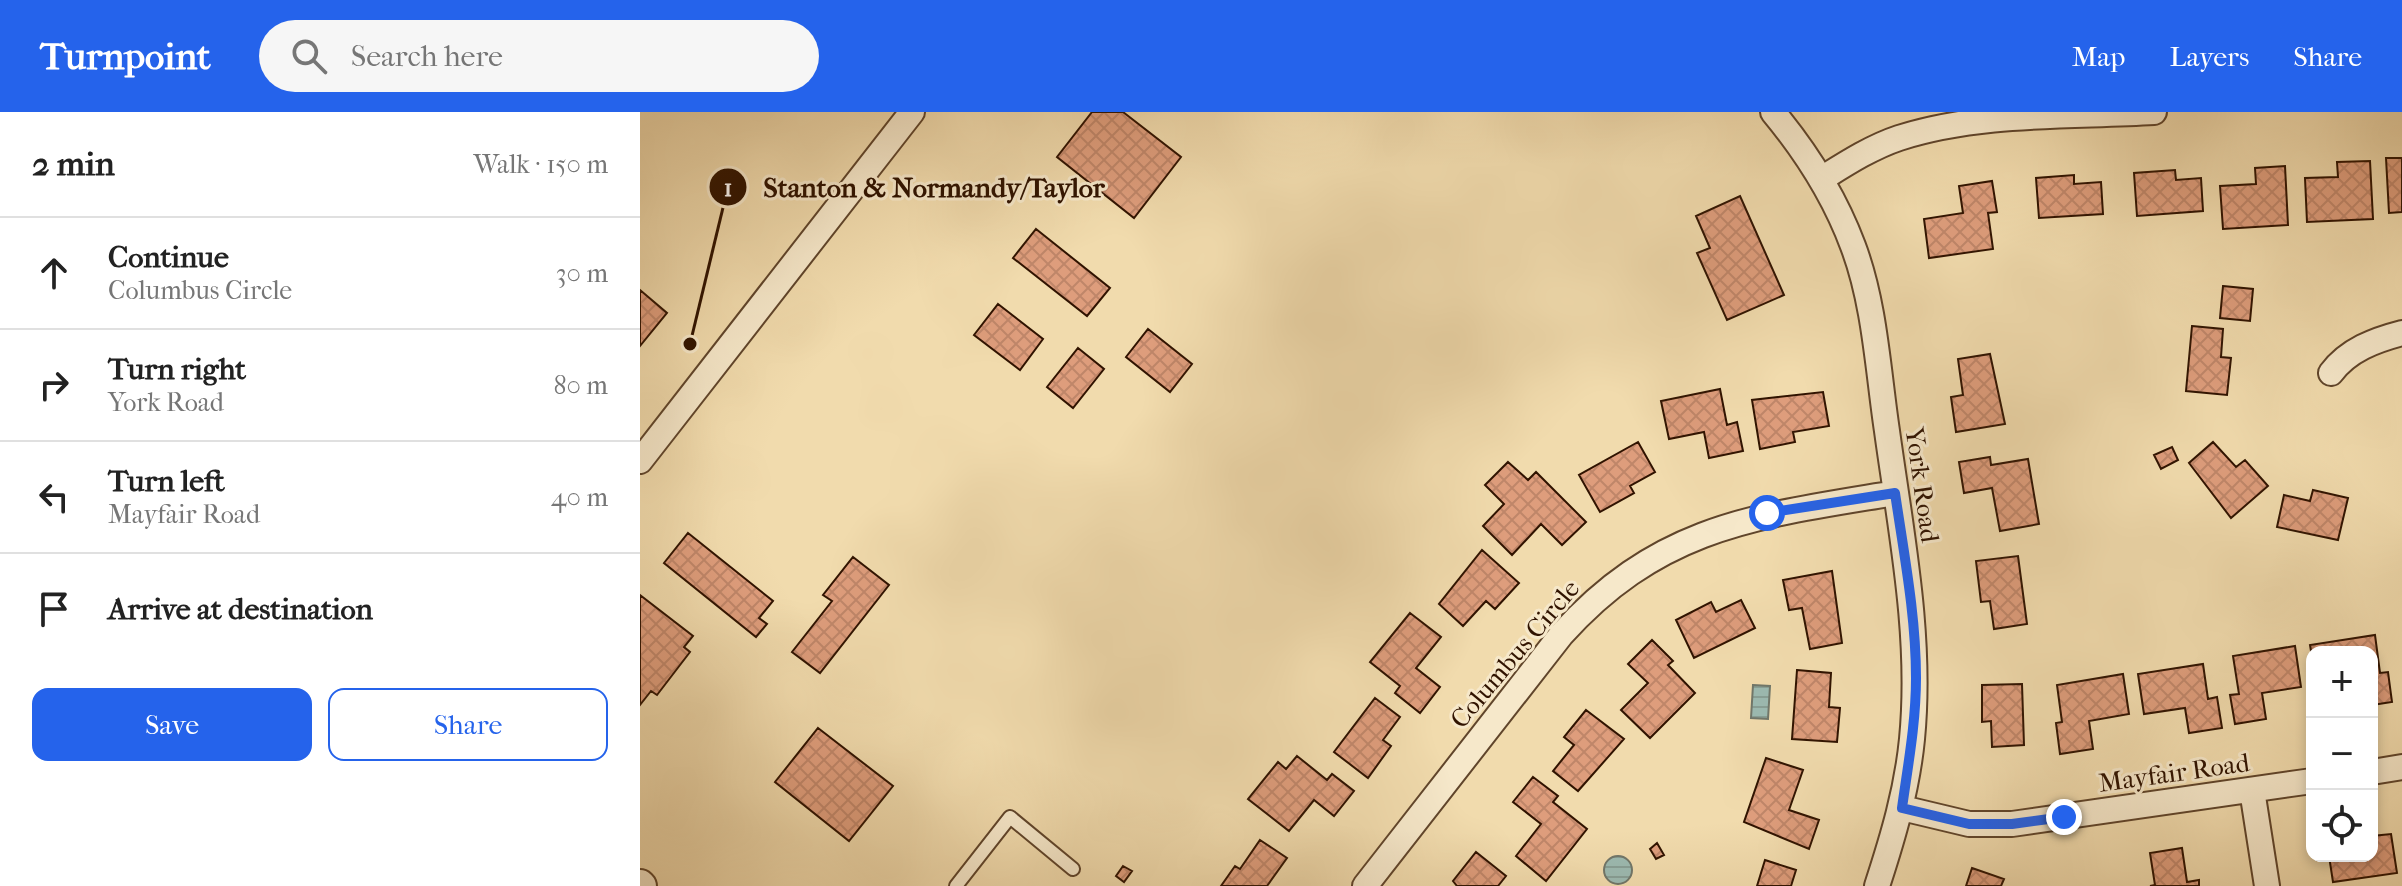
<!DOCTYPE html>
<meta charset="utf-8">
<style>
body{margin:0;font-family:"IM FELL French Canon",serif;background:#f6f6f6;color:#222}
.controls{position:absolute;right:24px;bottom:24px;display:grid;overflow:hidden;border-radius:16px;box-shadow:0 4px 12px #0003}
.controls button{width:72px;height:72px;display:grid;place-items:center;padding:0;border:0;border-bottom:2px solid #e0e0e0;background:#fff;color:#222;font:40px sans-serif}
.stop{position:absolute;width:24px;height:24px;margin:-18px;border:6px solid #2563eb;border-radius:50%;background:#fff}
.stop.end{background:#2563eb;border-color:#fff;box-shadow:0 2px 8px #0008}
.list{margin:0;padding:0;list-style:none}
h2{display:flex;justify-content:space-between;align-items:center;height:104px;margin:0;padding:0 32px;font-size:34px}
h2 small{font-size:26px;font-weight:400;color:#767676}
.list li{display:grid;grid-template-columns:52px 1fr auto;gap:24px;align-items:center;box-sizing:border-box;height:112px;padding:0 32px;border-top:2px solid #e0e0e0}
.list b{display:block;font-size:30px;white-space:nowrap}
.list p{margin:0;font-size:26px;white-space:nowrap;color:#767676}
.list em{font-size:26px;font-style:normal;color:#767676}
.actions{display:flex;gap:16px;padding:24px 32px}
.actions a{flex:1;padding:18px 0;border:2px solid #2563eb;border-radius:16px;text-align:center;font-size:28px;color:#2563eb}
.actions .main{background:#2563eb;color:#fff}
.icon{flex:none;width:44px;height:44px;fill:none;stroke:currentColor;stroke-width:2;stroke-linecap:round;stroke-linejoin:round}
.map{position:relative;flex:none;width:1762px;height:774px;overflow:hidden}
header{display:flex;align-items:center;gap:48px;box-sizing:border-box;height:112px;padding:0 40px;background:#2563eb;color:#fff}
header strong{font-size:38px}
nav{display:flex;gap:44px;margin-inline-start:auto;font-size:28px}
.search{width:560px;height:72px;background:#f6f6f6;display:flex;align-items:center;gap:20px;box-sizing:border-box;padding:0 28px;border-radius:44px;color:#767676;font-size:30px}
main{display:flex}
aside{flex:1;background:#fff}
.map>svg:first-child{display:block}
.water{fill:url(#water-rules);stroke:#71776a;stroke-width:2}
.building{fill:url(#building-cross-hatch);stroke:#301300;stroke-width:2}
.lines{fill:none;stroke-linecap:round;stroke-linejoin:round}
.service-casing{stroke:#60452b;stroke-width:16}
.minor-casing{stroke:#60452b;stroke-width:28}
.tertiary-casing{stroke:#60452b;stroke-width:34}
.service{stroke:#f6e8ca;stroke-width:12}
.minor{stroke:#f6e8ca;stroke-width:24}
.tertiary{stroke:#f6e8ca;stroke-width:30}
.route{stroke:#2563eb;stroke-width:10}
.labels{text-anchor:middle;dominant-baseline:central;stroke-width:6;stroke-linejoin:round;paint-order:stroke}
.street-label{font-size:26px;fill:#301300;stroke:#f6e8ca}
.leader{fill:none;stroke:#301300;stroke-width:3}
.callout-dot{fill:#301300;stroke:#f6e8ca;stroke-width:3}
.mark-label{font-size:24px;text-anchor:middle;font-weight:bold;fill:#fff}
.callout-label{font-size:28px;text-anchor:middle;font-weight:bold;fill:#301300;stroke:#f6e8ca;stroke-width:6;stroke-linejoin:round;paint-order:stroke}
</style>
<header>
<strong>Turnpoint</strong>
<div class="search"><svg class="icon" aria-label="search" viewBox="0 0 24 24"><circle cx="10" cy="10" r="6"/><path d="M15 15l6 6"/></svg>Search here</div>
<nav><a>Map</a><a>Layers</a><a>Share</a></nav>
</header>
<main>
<aside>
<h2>2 min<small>Walk · 150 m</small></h2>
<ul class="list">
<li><svg class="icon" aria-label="ahead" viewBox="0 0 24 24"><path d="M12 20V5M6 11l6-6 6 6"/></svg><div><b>Continue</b><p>Columbus Circle</p></div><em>30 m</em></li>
<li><svg class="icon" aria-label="right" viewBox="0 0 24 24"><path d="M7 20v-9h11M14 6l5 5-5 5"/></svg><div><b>Turn right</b><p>York Road</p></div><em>80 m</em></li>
<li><svg class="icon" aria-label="left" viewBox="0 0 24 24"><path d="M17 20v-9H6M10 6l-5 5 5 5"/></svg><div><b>Turn left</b><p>Mayfair Road</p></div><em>40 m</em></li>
<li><svg class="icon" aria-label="arrive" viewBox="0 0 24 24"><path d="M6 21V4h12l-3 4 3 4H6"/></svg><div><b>Arrive at destination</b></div></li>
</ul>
<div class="actions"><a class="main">Save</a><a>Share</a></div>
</aside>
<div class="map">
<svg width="1762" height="774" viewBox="0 0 1762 774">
<defs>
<pattern id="water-rules" width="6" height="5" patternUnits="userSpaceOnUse" patternTransform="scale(2)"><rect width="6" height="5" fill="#9cbab1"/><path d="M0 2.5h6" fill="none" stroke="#879f96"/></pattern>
<pattern id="building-cross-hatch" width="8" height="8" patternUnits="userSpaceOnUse" patternTransform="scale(2)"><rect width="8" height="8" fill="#de9d7c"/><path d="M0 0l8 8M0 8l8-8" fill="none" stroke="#bf8669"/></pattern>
</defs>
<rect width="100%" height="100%" fill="#f1dbad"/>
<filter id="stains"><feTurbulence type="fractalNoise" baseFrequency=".0025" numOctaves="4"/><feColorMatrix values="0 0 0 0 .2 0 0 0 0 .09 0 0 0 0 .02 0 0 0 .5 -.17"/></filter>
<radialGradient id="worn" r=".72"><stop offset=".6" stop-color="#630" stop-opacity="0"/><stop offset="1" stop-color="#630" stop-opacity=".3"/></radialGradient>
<!-- water -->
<path class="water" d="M1113,573l17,1 -2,33 -17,-1z
M964 758a14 14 0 1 1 28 0a14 14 0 1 1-28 0Z"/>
<!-- building -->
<path class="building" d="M452,0h31l58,45 -47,61 -77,-61z
M1746,46h16v54l-13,1z
M1730,49l3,58 -66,3 -2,-44 33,-1 -1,-15z
M1645,54l3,59 -65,4 -3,-43 36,-2 -1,-16z
M1535,58l1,10 25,-2 2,33 -66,5 -3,-43z
M1434,63v9l27,-2 2,32 -64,4 -3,-40z
M1352,69l5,31 -9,1 5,36 -64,9 -5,-39 39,-6 -4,-27z
M1100,84l44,99 -57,25 -30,-67 13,-5 -14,-32z
M396,117l74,59 -23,28 -74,-58z
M1583,174l30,3 -3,32 -30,-3z
M0,178l27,23 -27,33z
M358,192l45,35 -23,31 -46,-35z
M1552,214l31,3 -2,28 10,1 -4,37 -41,-4z
M508,217l44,35 -22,28 -44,-35z
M438,236l26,21 -31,39 -26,-21z
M1350,242l15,70 -49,8 -5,-35 12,-2 -5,-36z
M1080,277l7,36 10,-3 6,29 -34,7 -5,-26 -35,7 -8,-38z
M1183,280l6,34 -36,6 2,10 -35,7 -8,-49z
M998,330l17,30 -25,14 4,7 -34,19 -21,-37z
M1573,330l23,25 9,-7 23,26 -37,32 -42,-55z
M1532,335l6,13 -17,9 -7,-14z
M1350,345l1,8 37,-6 11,65 -39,7 -8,-43 -28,5 -5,-31z
M868,350l20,18 8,-8 50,50 -24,23 -21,-21 -29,31 -29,-29 21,-22 -19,-19z
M1673,378l35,8 -10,42 -61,-13 7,-32 26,6z
M48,421l85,68 -14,17 8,6 -11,13 -92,-74z
M842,438l37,33 -24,26 -9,-8 -23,25 -24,-22z
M1378,444l9,68 -33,5 -4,-28 -9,1 -5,-41z
M213,445l36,28 -69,88 -28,-21 40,-51 -9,-6z
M1192,459l10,72 -32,6 -8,-41 -13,2 -6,-30z
M0,483l53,41 -9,11 6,5 -33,43 -6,-4 -11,14z
M1101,488l14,28 -61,30 -18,-38 35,-18 5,10z
M770,501l31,24 -25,31 24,19 -20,26 -25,-20 5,-7 -30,-24z
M1735,523l5,38 8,-1 4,30 -20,3v-53h-60v5l-2,-12z
M1012,528l21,21 -5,4 27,28 -45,45 -29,-28 27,-27 -20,-19z
M1655,534l6,41 -39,6 4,26 -31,5 -5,-29 9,-1 -6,-38z
M1563,552l5,35 9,-2 5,31 -33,5 -4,-25 -41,6 -6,-40z
M1157,558l34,3 -2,34 11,1 -3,34 -45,-3z
M1483,562l6,40 -40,7 4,28 -33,5 -4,-31 6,-1 -5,-37z
M1382,572l2,61 -32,2 -1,-26 -9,1v-37z
M735,586l25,19 -17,23 8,6 -23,32 -34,-26z
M946,598l38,29 -46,52 -25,-20 21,-26 -10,-8z
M178,616l75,58 -44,55 -74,-59z
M657,644l30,24 5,-6 22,17 -20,25 -20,-16 -25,31 -41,-32 30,-37 8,7z
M1126,646l37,12 -14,40 30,10 -10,29 -65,-27z
M893,665l25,19 -5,6 34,27 -41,52 -30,-25 25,-32 -28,-22z
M1751,722l6,39 -64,9 -4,-26h43v-20z
M620,728l27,18 -20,28h-46l14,-20 5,3z
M1017,731l7,12 -8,4 -6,-10z
M1542,736l5,34 12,-2v6h-49l5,-1 -5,-32z
M836,740l30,24 -8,10h-41l-4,-5z
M1125,748l31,10 -5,16h-34z
M483,754l9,5 -8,11 -8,-6z
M1332,756l32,11 -3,7h-35z"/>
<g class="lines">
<defs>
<path id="service" d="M316,774l54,-69 63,52"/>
<path id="minor" d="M1133,0c34,41 61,83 80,134 22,58 25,125 34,185 14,102 35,205 25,308 -5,51 -19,98 -35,147
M1183,66c24,-15 49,-31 76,-40 81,-26 171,-21 255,-26
M1691,261c17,-23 44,-33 71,-40
M0,349l272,-349
M1732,660l30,-5
M1612,678l15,96
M1262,696l67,16h43l300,-43
M725,774l196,-251c99,-110 196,-119 334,-142"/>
<path id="tertiary" d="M0,773l1,1"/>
</defs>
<!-- service casing -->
<use href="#service" class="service-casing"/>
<!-- minor casing -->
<use href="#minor" class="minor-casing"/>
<!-- tertiary casing -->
<use href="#tertiary" class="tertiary-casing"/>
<!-- service -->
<use href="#service" class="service"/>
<!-- minor -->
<use href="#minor" class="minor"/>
<!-- tertiary -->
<use href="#tertiary" class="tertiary"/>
</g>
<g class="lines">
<!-- route -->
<path class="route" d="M1127,401l128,-20c9,61 21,123 21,185 0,44 -8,87 -14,130l67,16h43l52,-7"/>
</g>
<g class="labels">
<!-- street labels -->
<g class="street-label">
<text transform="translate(1282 373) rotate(82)">York Road</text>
<text transform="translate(875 542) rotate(-50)">Columbus Circle</text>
<text transform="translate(1534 661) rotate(-8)">Mayfair Road</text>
</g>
</g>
<!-- callouts -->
<path class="leader" d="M50 232L88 75"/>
<g class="callout-dot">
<circle cx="50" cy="232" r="8"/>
<circle cx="88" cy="75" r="20"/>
</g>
<g class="mark-label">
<text x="88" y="84">1</text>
</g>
<g class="callout-label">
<text x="294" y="85">Stanton &amp; Normandy/Taylor</text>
</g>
<rect width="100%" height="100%" filter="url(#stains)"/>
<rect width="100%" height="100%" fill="url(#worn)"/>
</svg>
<div class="controls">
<button>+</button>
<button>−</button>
<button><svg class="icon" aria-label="locate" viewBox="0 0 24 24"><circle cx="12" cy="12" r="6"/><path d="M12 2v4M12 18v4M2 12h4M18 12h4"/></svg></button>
</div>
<div class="stop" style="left:1127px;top:401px"></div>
<div class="stop end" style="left:1424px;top:705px"></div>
</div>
</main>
